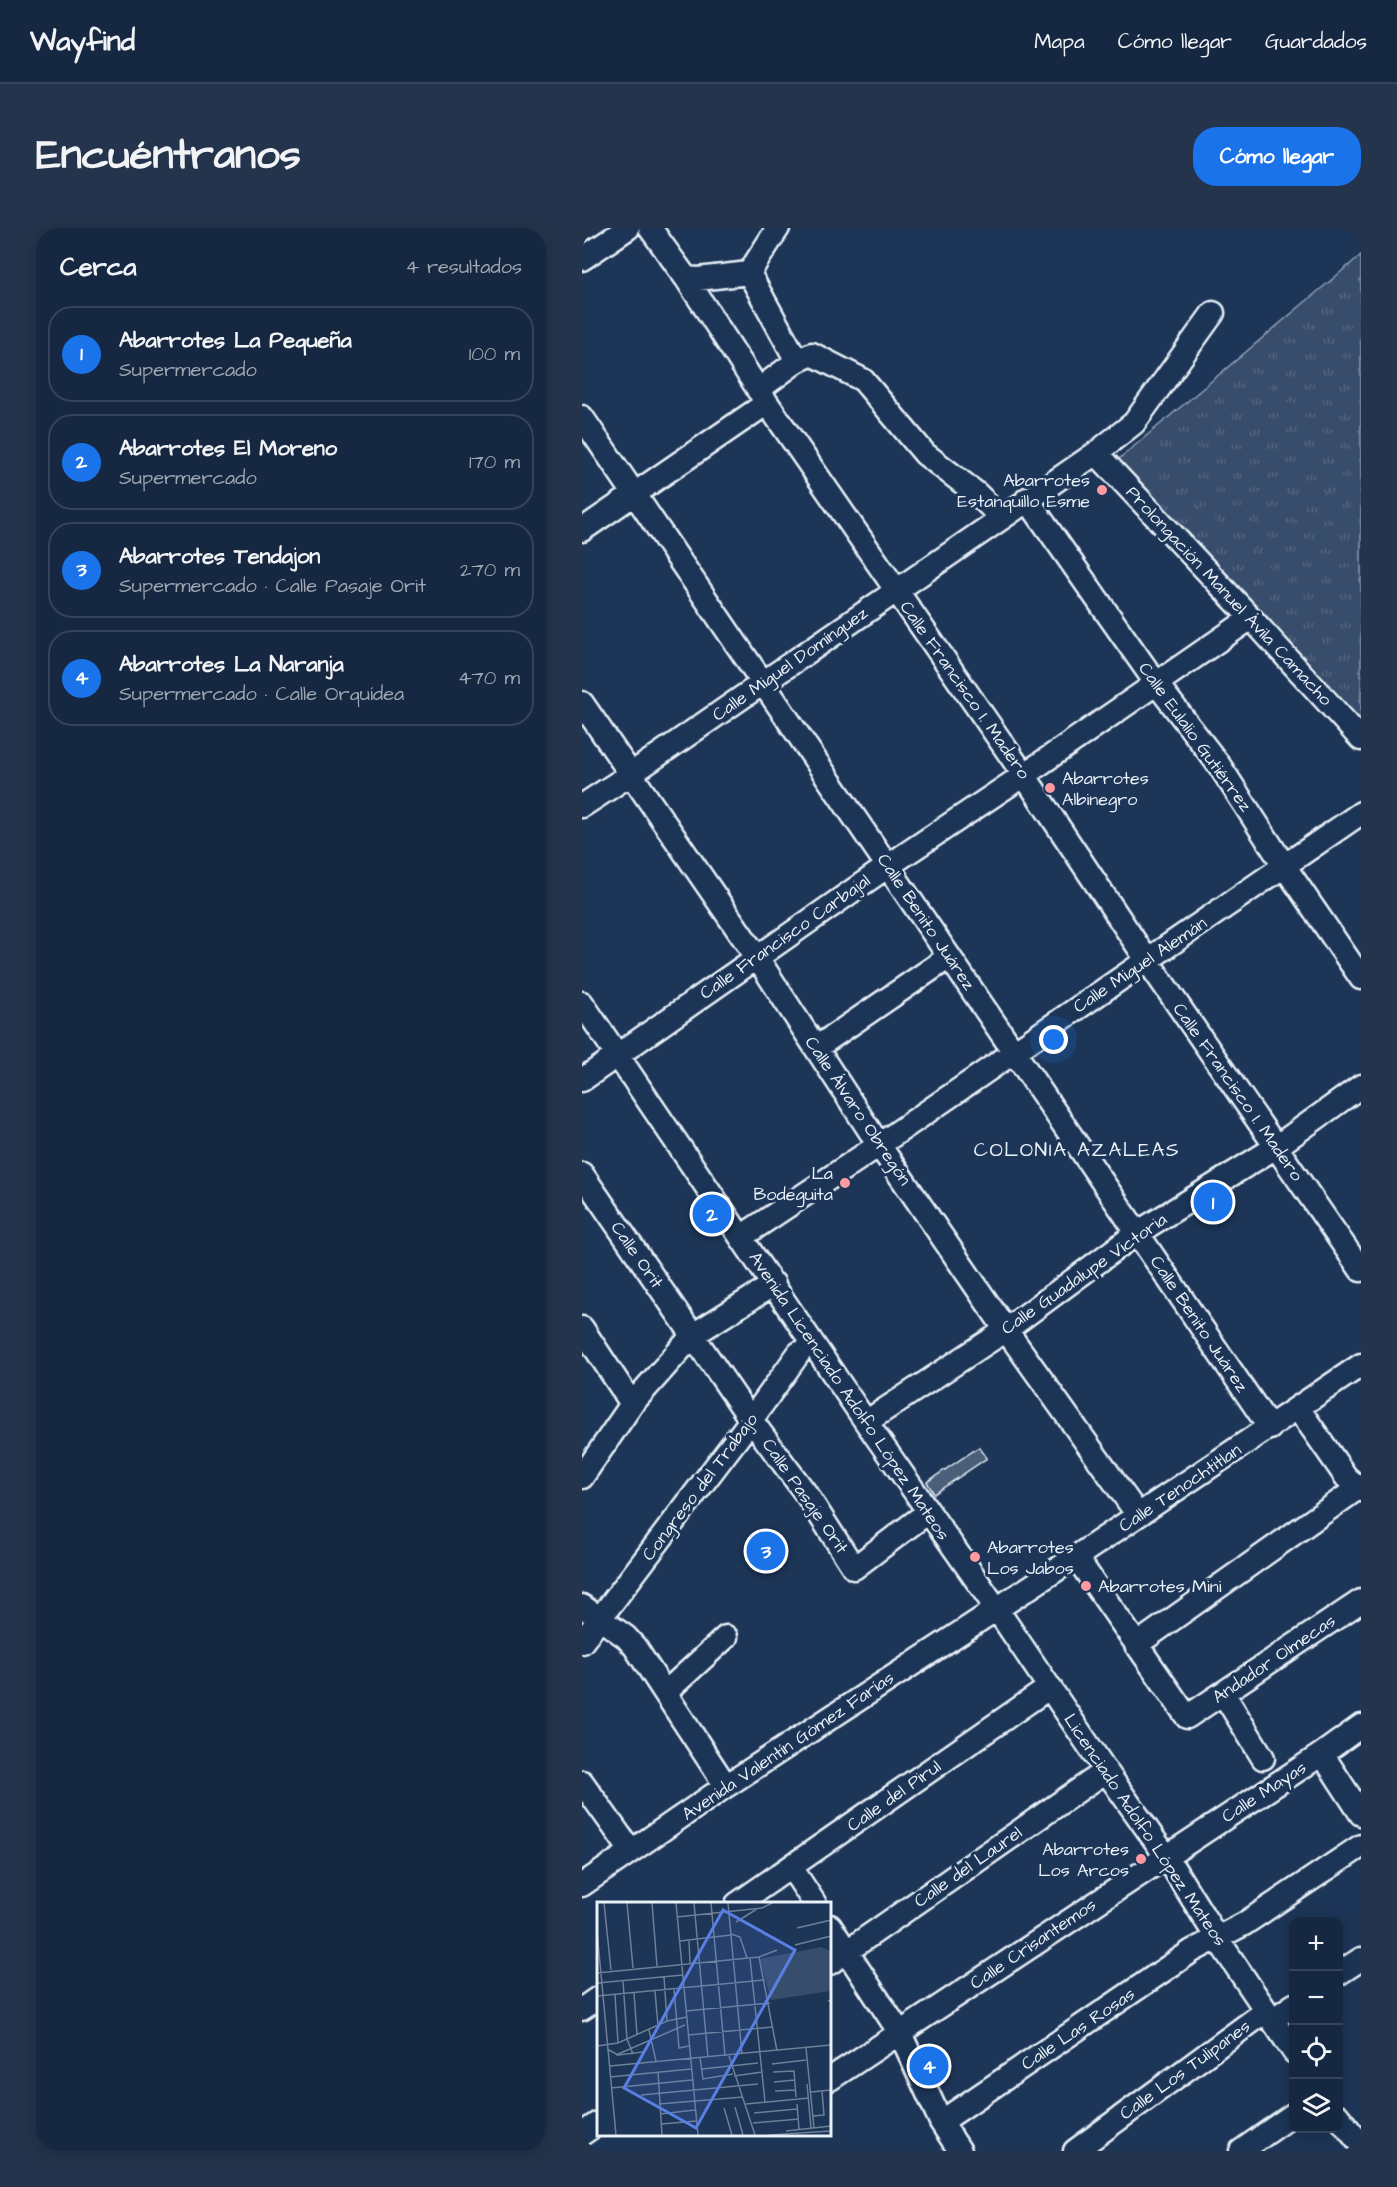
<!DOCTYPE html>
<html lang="es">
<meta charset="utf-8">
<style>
body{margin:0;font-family:"Architects Daughter",sans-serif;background:#23344c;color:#f1f3f6}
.controls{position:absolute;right:18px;bottom:18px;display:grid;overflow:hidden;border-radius:12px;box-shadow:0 3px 15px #0003}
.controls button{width:54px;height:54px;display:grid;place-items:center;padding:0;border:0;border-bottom:2px solid #35445a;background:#162841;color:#f1f3f6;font:30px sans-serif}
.you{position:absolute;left:472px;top:812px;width:21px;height:21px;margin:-15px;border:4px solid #fff;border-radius:50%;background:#1a73e8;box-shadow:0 0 0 9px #1a73e833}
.badge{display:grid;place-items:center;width:39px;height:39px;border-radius:50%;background:#1a73e8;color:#fff;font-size:20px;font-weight:700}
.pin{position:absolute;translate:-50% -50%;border:3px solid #fff;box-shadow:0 2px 6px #0006}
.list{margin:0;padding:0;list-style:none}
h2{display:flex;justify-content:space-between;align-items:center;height:78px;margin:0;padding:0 24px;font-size:26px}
h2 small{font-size:20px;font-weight:400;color:#9ea6b1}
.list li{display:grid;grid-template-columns:39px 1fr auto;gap:18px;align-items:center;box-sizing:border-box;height:96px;margin:0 12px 12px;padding:0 12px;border:2px solid #35445a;border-radius:24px}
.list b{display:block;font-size:22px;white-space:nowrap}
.list p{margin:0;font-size:20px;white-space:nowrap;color:#9ea6b1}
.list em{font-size:20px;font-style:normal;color:#9ea6b1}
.icon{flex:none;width:33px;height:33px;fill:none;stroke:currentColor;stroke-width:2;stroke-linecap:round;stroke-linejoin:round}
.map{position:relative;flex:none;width:779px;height:1923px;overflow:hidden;border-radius:24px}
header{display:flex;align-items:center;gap:36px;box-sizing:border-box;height:84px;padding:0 30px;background:#162841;border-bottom:2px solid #35445a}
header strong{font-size:28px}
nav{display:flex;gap:33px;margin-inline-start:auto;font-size:21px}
.intro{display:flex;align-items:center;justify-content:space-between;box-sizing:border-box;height:144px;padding:0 36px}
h1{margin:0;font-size:42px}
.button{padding:15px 27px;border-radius:24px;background:#1a73e8;color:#fff;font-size:21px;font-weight:700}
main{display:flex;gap:36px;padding:0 36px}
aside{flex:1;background:#162841;border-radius:24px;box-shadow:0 3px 15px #0003}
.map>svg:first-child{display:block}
.park{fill:url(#park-tufts);stroke:#909fb2;stroke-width:1.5}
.building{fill:#495e7a;stroke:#e8f1f8;stroke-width:1.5}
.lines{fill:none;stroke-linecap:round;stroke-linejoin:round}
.minor-casing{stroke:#e8f1f8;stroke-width:27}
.minor{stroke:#1d3557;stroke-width:22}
.poi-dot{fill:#ff9aa2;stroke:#1d3557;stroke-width:2}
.labels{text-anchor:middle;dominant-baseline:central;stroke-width:6;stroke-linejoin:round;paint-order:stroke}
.poi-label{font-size:18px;fill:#e8f1f8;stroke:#1d3557;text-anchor:end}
.street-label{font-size:18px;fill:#e8f1f8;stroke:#1d3557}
.neighbourhood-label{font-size:20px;letter-spacing:1.5px;fill:#e8f1f8;stroke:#1d3557}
.inset-road{fill:none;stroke:#6e8097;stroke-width:1.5}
.view{fill:#5a7fe2;fill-opacity:0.15;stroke:#5a7fe2;stroke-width:3}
.inset-edge{fill:none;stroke:#e8f1f8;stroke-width:3}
</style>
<header>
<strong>Wayfind</strong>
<nav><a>Mapa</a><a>Cómo llegar</a><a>Guardados</a></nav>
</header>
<div class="intro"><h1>Encuéntranos</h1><a class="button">Cómo llegar</a></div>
<main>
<aside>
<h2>Cerca<small>4 resultados</small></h2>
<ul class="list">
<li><span class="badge">1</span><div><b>Abarrotes La Pequeña</b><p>Supermercado</p></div><em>100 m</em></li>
<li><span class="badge">2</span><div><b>Abarrotes El Moreno</b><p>Supermercado</p></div><em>170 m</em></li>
<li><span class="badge">3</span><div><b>Abarrotes Tendajon</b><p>Supermercado · Calle Pasaje Orit</p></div><em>270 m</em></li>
<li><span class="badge">4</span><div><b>Abarrotes La Naranja</b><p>Supermercado · Calle Orquídea</p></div><em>470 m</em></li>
</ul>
</aside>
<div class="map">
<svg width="779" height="1923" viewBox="0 0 779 1923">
<defs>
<pattern id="park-tufts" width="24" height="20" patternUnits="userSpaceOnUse" patternTransform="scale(1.5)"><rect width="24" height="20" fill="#374d6c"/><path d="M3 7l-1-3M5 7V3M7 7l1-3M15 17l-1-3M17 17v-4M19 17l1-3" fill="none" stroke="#546782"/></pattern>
</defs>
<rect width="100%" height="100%" fill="#1d3557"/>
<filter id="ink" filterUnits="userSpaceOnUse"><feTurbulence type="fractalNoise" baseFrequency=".0167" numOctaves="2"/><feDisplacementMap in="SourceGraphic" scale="12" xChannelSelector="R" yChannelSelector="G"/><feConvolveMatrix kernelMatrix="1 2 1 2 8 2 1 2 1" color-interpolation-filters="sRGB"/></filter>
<g filter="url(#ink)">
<!-- park -->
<path class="park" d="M779,27v468l-248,-259z"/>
<!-- building -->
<path class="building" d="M397,1219l8,11 -53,36 -7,-12z"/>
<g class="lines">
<defs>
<path id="minor" d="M68,0l36,50 81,125 257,372 123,185 214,310
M0,31l46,-31
M167,45l48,88
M167,45l29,-45
M104,50l12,1 51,-6
M176,162l39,-29 15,-7 51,26 62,74 51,39 26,25
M0,189l688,1011
M514,225l155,165 110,121
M445,271l129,184 63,82 66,102 76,111
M0,302l185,-127
M0,475l174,253 123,189 127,185 132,185
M0,578l49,-32 465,-321 38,-30 79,-110
M0,775l284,419 130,186 110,163 60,85 51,82 77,114
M234,820l133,-91
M0,852l306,-214 136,-91 227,-157
M0,946l169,246 56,75 47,73 74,-56
M159,1009l138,-92 482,-332
M0,1100l50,76
M716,1180l48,69 15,13
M284,1194l140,-92 131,-97 139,-86 85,-61
M0,1249l50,-73 61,-69 81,-51
M494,1329l111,160 174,-116
M0,1378l44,31 9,10 91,139
M0,1414l169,-222 48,-67
M554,1417l225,-159
M83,1465l61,-56
M641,1465l40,65
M740,1526l39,60
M0,1554l49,69
M209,1639l24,37
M0,1657l144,-99 350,-229 285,-192
M155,1676l313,-217
M248,1698l70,107 41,89 19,29
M248,1735l276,-192
M756,1746l23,-15
M0,1781l16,-11
M690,1792l22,-15
M248,1851l492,-325 39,-28
M756,1888l23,29
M359,1894l251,-171 52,-27 117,-78
M0,1906l16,-11
M493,1923l191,-140
M659,1923l53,-37"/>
</defs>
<!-- minor casing -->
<use href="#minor" class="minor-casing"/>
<!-- minor -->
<use href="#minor" class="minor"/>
</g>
</g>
<!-- markers -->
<g class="poi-dot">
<circle cx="520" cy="262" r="6"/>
<circle cx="468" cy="560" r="6"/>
<circle cx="263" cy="955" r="6"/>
<circle cx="393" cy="1329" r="6"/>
<circle cx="504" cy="1358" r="6"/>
<circle cx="559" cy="1631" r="6"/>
</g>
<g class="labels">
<!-- poi labels -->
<g class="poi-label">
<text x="508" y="252">Abarrotes<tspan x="508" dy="21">Estanquillo Esme</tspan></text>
<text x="480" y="550" text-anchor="start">Abarrotes<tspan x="480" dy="21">Albinegro</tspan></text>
<text x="251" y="945">La<tspan x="251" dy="21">Bodeguita</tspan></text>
<text x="405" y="1319" text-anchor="start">Abarrotes<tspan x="405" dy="21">Los Jabos</tspan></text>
<text x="516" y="1358" text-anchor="start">Abarrotes Mini</text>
<text x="547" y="1621">Abarrotes<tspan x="547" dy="21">Los Arcos</tspan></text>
</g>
<!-- street labels -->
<g class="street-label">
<text transform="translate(647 368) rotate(47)">Prolongación Manuel Ávila Camacho</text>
<text transform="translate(208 436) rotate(-35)">Calle Miguel Domínguez</text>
<text transform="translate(383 462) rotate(55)">Calle Francisco I. Madero</text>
<text transform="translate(613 509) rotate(54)">Calle Eulalio Gutiérrez</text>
<text transform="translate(344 694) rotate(56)">Calle Benito Juárez</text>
<text transform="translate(203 709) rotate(-35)">Calle Francisco Carbajal</text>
<text transform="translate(558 737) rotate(-34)">Calle Miguel Alemán</text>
<text transform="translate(656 864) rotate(55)">Calle Francisco I. Madero</text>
<text transform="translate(276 883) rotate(56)">Calle Álvaro Obregón</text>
<text transform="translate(55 1027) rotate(55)">Calle Orit</text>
<text transform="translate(502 1046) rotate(-35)">Calle Guadalupe Victoria</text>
<text transform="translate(617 1096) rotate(56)">Calle Benito Juárez</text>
<text transform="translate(267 1168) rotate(56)">Avenida Licenciado Adolfo López Mateos</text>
<text transform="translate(118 1259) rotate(-53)">Congreso del Trabajo</text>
<text transform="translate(598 1260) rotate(-34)">Calle Tenochtitlan</text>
<text transform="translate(223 1268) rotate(55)">Calle Pasaje Orit</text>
<text transform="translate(692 1431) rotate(-34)">Andador Olmecas</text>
<text transform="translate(206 1518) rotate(-34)">Avenida Valentín Gómez Farías</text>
<text transform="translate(682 1564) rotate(-33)">Calle Mayas</text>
<text transform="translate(312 1568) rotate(-35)">Calle del Pirul</text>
<text transform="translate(563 1602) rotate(56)">Licenciado Adolfo López Mateos</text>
<text transform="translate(386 1639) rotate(-35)">Calle del Laurel</text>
<text transform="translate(451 1716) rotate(-34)">Calle Crisantemos</text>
<text transform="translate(496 1801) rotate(-34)">Calle Las Rosas</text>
<text transform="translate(603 1842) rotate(-36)">Calle Los Tulipanes</text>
</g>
<!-- neighbourhood labels -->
<g class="neighbourhood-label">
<text x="495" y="922">COLONIA AZALEAS</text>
</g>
</g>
<!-- overview -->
<g transform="translate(15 1674)">
<rect width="234" height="234" fill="#1d3557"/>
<path d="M224,45l10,4v40l-60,9 -11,-41z" fill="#374d6c"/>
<path class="inset-road" d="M7,1l7,67M30,1l6,65M55,1l5,63M79,1l22,232M97,1l14,155M114,1l14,153M131,1l14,151M80,15l85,-9 10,-5M139,20l21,-13M200,26l34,-8M0,29l19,204M134,32l9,3 7,21M92,38l1,23M83,39l51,-6M198,43l36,-9M162,55l18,94M153,56l15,144M0,71l162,-16 18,-7M67,75l3,44M26,79l4,58 6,15M0,81l86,-8M77,87l5,59 10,-2M58,89l3,35M37,91l3,42M18,93l3,48M0,94l168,-16M231,99l3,-1v23M89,109l84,-8M52,128l7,31M234,129v44M91,133l85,-8M0,144l21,-3 49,-22 20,-4M209,146l8,80M10,147l11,6 25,-3M19,153l69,-30M132,154l26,79M103,156l3,21 30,-5M175,162l34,-4M13,164l221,-21M105,167l56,-6M61,170l4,63M176,170l21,-1 2,26M137,174l28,-4M13,175l81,-8M177,180l21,-2M210,182l4,44M14,186l81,-8M178,189l21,-1M214,190l20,-2M44,193l117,-11M62,202l84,-7M149,202l63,-6M200,202l2,25M138,205l8,28M127,206l8,27M157,211l43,-4M63,212l35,-4M216,214l11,-1 -2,-24M156,221l46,-4M64,222l35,-3M189,229l45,-5M172,233l62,-4"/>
<path class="view" d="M126,8l72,40 -99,178 -72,-40z"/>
<rect width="234" height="234" class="inset-edge"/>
</g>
</svg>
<div class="controls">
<button>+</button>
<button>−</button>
<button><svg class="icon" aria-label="locate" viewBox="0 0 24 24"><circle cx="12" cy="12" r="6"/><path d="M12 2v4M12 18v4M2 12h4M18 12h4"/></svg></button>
<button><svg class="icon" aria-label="layers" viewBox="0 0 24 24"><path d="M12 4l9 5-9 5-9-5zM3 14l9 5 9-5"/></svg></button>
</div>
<div class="you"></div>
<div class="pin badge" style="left:631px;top:974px">1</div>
<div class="pin badge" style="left:130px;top:986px">2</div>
<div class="pin badge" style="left:184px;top:1323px">3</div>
<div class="pin badge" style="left:347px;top:1838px">4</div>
</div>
</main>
